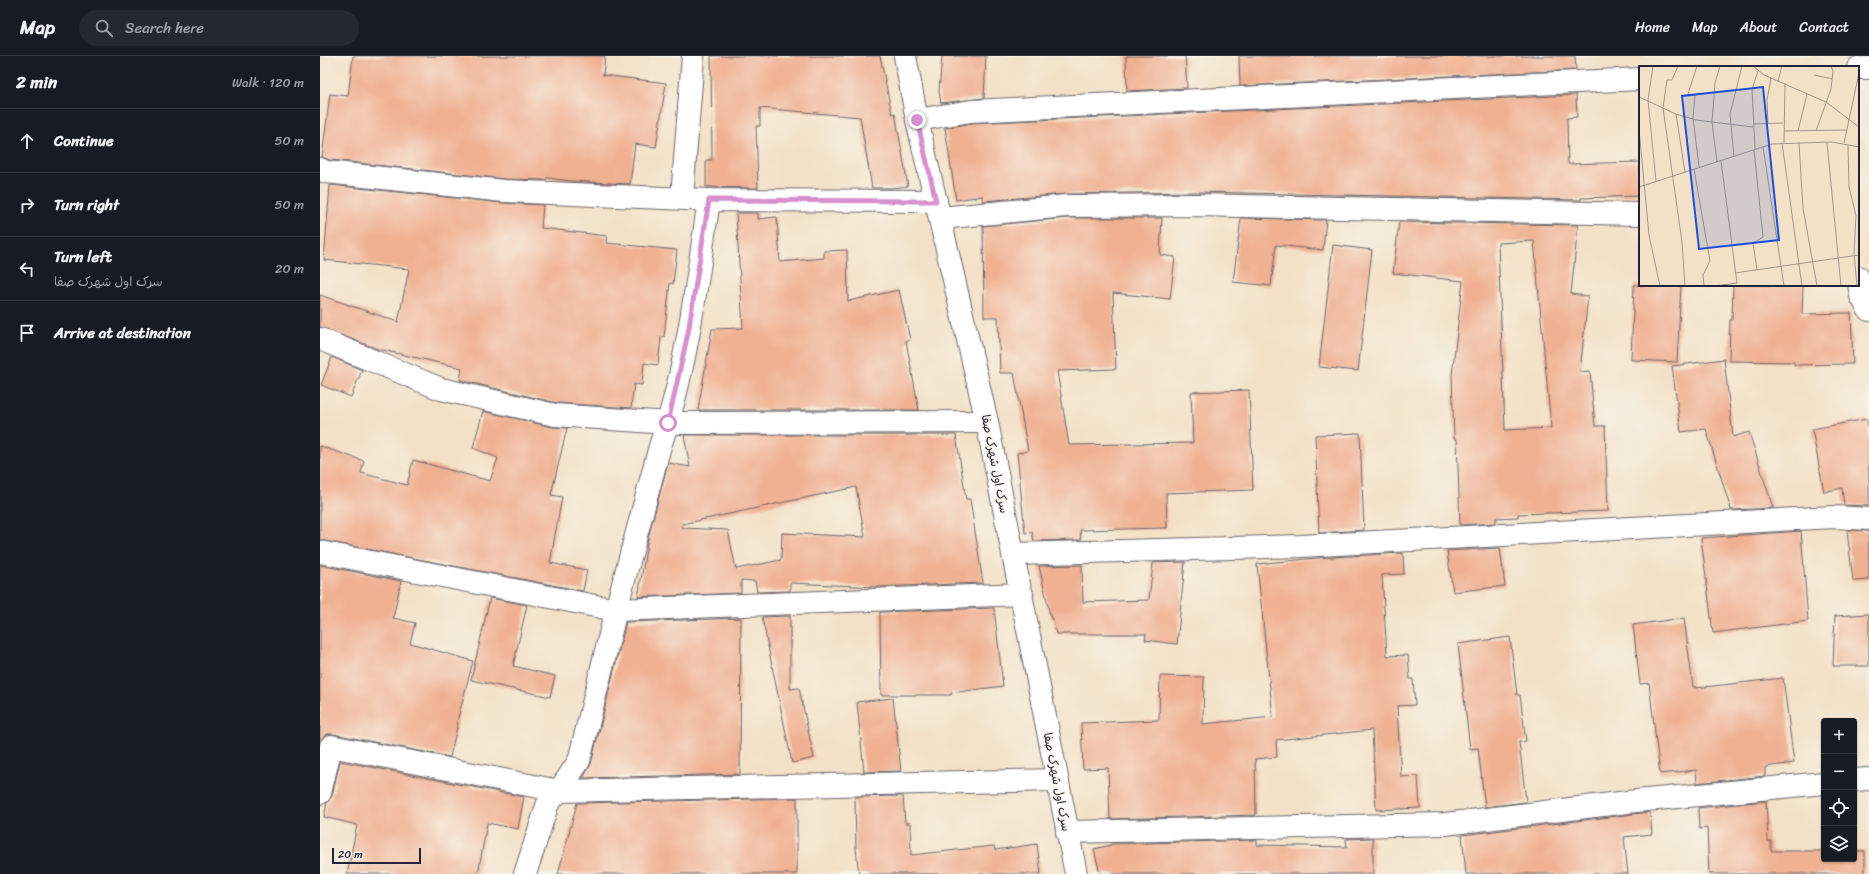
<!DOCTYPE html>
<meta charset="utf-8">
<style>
body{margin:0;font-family:Sriracha,"Playpen Sans Arabic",sans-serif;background:#242831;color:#f1f3f6}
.controls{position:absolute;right:12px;bottom:12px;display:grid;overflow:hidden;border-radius:4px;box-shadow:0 1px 3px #0004}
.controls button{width:36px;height:36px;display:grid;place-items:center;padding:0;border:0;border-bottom:1px solid #363941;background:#171b24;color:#f1f3f6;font:20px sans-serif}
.scale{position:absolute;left:12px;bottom:10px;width:89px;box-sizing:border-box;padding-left:4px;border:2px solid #22223b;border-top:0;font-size:11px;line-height:14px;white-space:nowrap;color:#22223b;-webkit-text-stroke:3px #f7f3e8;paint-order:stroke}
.stop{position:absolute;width:12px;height:12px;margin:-9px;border:3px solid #d690ce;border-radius:50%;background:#fff}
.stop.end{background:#d690ce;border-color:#fff;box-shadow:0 1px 4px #0008}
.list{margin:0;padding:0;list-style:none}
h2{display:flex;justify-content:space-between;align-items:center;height:52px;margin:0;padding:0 16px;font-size:17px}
h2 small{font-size:13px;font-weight:400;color:#9ea1a6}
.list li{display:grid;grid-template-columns:26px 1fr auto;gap:12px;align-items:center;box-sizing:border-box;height:64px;padding:0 16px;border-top:1px solid #363941}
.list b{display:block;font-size:15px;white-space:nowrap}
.list p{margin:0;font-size:13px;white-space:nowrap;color:#9ea1a6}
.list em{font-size:13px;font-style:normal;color:#9ea1a6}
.icon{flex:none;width:22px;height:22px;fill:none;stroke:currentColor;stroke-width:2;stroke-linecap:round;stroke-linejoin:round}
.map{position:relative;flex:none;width:1549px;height:818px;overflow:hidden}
header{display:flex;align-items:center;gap:24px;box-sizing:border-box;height:56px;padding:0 20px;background:#171b24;border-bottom:1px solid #363941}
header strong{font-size:19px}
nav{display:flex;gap:22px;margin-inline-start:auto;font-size:14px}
.search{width:280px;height:36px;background:#242831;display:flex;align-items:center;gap:10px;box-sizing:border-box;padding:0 14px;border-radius:22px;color:#9ea1a6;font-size:15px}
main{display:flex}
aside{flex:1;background:#171b24}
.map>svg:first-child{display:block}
.building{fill:#f0b092;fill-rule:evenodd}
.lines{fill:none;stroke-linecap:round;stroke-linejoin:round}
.street-casing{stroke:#6b656c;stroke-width:24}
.secondary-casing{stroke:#6b656c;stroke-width:24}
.street{stroke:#fff;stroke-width:22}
.secondary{stroke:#fff;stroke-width:22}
.route{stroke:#d690ce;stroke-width:5}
.labels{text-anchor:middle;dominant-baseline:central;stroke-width:3;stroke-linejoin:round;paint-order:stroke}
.street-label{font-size:12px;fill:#22223b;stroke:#f7f3e8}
.inset-road{fill:none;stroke:#9f958f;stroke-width:1}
.view{fill:#1d4ed8;fill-opacity:0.15;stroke:#1d4ed8;stroke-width:2}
.inset-edge{fill:none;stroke:#22223b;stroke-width:2}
</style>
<header>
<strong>Map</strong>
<div class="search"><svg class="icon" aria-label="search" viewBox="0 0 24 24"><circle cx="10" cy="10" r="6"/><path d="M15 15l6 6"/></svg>Search here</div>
<nav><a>Home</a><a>Map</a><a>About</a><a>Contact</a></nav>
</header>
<main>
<aside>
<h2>2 min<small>Walk · 120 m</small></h2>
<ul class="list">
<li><svg class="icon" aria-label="ahead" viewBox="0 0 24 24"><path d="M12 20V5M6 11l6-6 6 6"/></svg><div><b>Continue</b></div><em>50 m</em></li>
<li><svg class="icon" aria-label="right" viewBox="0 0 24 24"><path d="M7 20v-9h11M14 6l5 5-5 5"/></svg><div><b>Turn right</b></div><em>50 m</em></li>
<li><svg class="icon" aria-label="left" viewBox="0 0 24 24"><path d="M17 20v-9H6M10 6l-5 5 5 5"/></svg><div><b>Turn left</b><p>سرک اول شهرک صفا</p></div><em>20 m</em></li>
<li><svg class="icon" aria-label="arrive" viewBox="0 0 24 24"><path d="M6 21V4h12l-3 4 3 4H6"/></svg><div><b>Arrive at destination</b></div></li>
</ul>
</aside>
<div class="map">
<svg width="1549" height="818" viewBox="0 0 1549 818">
<rect width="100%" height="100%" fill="#f7f3e8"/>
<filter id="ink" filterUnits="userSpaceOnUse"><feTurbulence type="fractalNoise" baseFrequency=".025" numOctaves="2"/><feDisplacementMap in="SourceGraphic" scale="8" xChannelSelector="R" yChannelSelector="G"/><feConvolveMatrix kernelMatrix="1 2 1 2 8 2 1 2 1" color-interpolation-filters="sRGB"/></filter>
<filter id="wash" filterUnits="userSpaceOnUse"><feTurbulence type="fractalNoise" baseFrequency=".012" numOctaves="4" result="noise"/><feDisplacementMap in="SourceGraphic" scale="16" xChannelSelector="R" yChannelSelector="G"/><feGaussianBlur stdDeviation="0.9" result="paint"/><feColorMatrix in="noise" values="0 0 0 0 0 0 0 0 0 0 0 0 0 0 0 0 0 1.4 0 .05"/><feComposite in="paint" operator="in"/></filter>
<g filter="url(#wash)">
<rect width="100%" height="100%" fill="#f3e1c7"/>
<g id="blocks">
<!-- building -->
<path class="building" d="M33,0h252l-2,19 63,8 -10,64 -21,-3 -5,40 -58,-3 -25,-3 -1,2 -41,-1 -175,-19 -8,-3 8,-63 18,2z
M391,0h169l12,58 3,-1 13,73 -16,2h-20l-12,-71 -100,-9v18h-4l2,62 -52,-1v-27h6z
M622,0h44l-2,42 -43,5 -2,-12z
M806,0h59l2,32 -60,3z
M919,0h336l1,14 -336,16z
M1256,39l1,22 -10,1 1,46 72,-2v34l-59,2v2l-386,-8 -129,2 -83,7v-5l-27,4 -11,-72 27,-5z
M10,129l173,18 40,2 -2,23 66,8 -1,7 71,7 -4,34 -3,-1 -6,54h-3l-3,28 -14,-2 -2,22 -8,-1 -3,24 -74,-5 -97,-23 2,-12 -84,-19 -58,-22v-32l78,27 11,-53 -85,-9z
M416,157h22v6l19,-2 3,45 44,-4v-7l23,-1 1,51 51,-11 11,50 -4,1 13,69h-221l14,-81 31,-1z
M747,162h95l-2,37 15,2 -5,42 -57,-6 3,76 -59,2 12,74 124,-2 -2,-51 58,-2 4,100 -87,3 1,35 -87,2 1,10 -47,1 -2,-9 -7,1 -8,-80 11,-2 -14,-78h-14l-2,-56h-14l-1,-91z
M921,162l85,2 -3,30 -47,-5 -5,41 -38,-4z
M1079,166l179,3 -7,69 17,2 -8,76 10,-1 5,55h10l3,85 -90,3v3l-22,1v5l-36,2 -3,-86h-3l-2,-64 11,-94 -70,-8zM1214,185l17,187 -46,2 -7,-187z
M1013,189l39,5 -14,121 -39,-4z
M1314,229h47l-4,77 -46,-2z
M1413,229h70l-1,29 49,-1 2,51 -59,1v-3l-65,-1 1,-41h2z
M12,301l30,13 -11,27 -30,-12z
M1404,303l9,78 16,-5 24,76 -42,2 -25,-81 -25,3 -9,-66z
M163,355l69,16 15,1 -16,67 11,2 -12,66 37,7 -4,21 -263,-51v-94l44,15 -3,12 46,12 6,-25 77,21 8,-23 -25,-10z
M1547,363l2,13v74l-25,-1 -2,-17 -18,4 -12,-63z
M1040,377l4,97 -45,3 -4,-98z
M364,379h272l10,64h4l13,84 -107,4 -86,-4v8l-33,1 -2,-11 -14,-1v13l-103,4 10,-59 20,-75 22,4zM536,431l9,50 -83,-4 -1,27 -45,9 -8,-39 -45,-2 -1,-4z
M1527,474l22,1v49l-16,1z
M1481,475l7,90 -95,12 -12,-95z
M1180,492l5,38 -52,6 -6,-41z
M1083,497l1,21 -22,1 5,81 21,-1 2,24h3l2,26 -18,1 4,71 17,-1 2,32 -44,2 -4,-80 -96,10 1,17 -22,2 1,56 -146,4 -2,-51 -25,1 -2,-46 78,-3 1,-44 44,1 -1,47 70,-7 -16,-153 59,-6z
M865,506l-8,82 -32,-4 1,-6h-90l-3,-15h-2l-12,-53 43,-1 1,37 66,-2 4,-37z
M0,509l81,16 -8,37 22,5 -5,20 63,18 -16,61 1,1 -8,34 -117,-23h-6l-7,6z
M170,542l37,7 -14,61 42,10 -5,21 -79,-17z
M674,552l9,78 -52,7v2h-70l-1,-83z
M1549,558v52h-36l2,-50z
M470,560v73l9,-1 15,70 -22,5 -30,-146z
M421,562l-1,156 -157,4 8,-14 35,-142z
M1364,562l9,69h3v1l87,-10 11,85 -29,4v9l-68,7 -1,-13 -36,4 -11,-91 -9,1 -7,-59z
M1190,581l7,58h3l6,46 -7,1 7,60 -41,5 -7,-59 -8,1 -12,-105z
M573,642l8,73 -37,1 -7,-70z
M20,705l184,36 -6,32 -31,-6 -9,51h-131l10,-49 -33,-8 3,-14 5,-7z
M583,740l2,27h5l1,32 83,-9 1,4 42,-6 4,30h-182l-3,-26 -1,-51z
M477,742v76h-239l19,-71z
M1446,745l2,40h3v10h53v8h30v-8h11v23h-156l-2,-46 -8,1 -1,-21z
M1330,756l2,22 -28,3 4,37h-162l-4,-39z
M1053,782v36h-273l-6,-25 17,-4v-1l146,-4v5l90,2 -1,-8z"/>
</g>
</g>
<g filter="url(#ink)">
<use href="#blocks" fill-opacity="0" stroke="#6b656c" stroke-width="1"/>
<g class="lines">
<defs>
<path id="street" d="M1538,12h11
M597,64l54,-9 669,-32
M0,113l6,3 178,19 205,9 227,1
M362,141l11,-141
M620,162l126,-12 129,-1 445,9
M1538,221l3,19 8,14
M0,283l121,50 114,26 113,8 319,-1
M0,496l296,58 406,-16
M693,498l288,-8 533,-29 35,2
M1534,724l15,-1
M0,737l11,-47 228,45 498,-11
M747,776l378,-8 191,-23 188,-18
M205,818l23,-71 11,-12 20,-30 37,-151 44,-164c27,-76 37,-166 49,-246"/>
<path id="secondary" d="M585,0l12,64 70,302 89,452"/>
</defs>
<!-- street casing -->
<use href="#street" class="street-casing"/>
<!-- secondary casing -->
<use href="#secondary" class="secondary-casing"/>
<!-- street -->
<use href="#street" class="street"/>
<!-- secondary -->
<use href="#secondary" class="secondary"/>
</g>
</g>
<g class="lines" filter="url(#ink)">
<!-- route -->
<path class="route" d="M348,367l20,-90 21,-133 227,1 -19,-81"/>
</g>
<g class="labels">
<!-- street labels -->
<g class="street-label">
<text transform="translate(675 408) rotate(79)">سرک اول شهرک صفا</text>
<text transform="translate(737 726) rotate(79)">سرک اول شهرک صفا</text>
</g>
</g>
<!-- overview -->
<g transform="translate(1319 10)">
<rect width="220" height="220" fill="#f3e1c7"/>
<path class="inset-road" d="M14,0l-5,34 8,81M39,0l-6,14h-5l-4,28 19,134 3,44M58,0l-9,28 7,1 -2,23 6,49M114,0l11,9 62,27 33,25M175,9l19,4M139,15l4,-15M0,31l37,17 20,6 57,7M37,48l9,58M114,58l30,-1M129,58l-1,-24 4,-22M0,63l10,106 11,51M145,65l63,-1M159,65l9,-37M177,65l15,-42 2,-18 -2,-5M143,77l20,143M145,77l1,-60M160,77l4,65 14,78M188,77l14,143M205,77l15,-70M209,79l1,42 7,29 -2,37 3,33M124,81l21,139M116,83l-3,-60 6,-18M115,84l9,87 -10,6 4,27M95,91l-4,-43 12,-48M78,96l-5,-40 3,-39 5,-17M55,103l16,92 -7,14 1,11M0,121l133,-43 60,-2 27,5M96,207l124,-18M75,220l23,-3 -16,-122"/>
<path class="view" d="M124,21l16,153 -80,9 -17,-153z"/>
<rect width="220" height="220" class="inset-edge"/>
</g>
</svg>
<div class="controls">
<button>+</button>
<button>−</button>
<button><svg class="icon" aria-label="locate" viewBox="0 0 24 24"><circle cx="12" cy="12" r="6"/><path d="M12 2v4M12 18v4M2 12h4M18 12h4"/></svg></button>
<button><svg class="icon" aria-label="layers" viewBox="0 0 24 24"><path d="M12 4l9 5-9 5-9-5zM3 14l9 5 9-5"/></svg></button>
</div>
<div class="scale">20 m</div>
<div class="stop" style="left:348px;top:367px"></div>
<div class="stop end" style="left:597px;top:64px"></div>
</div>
</main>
